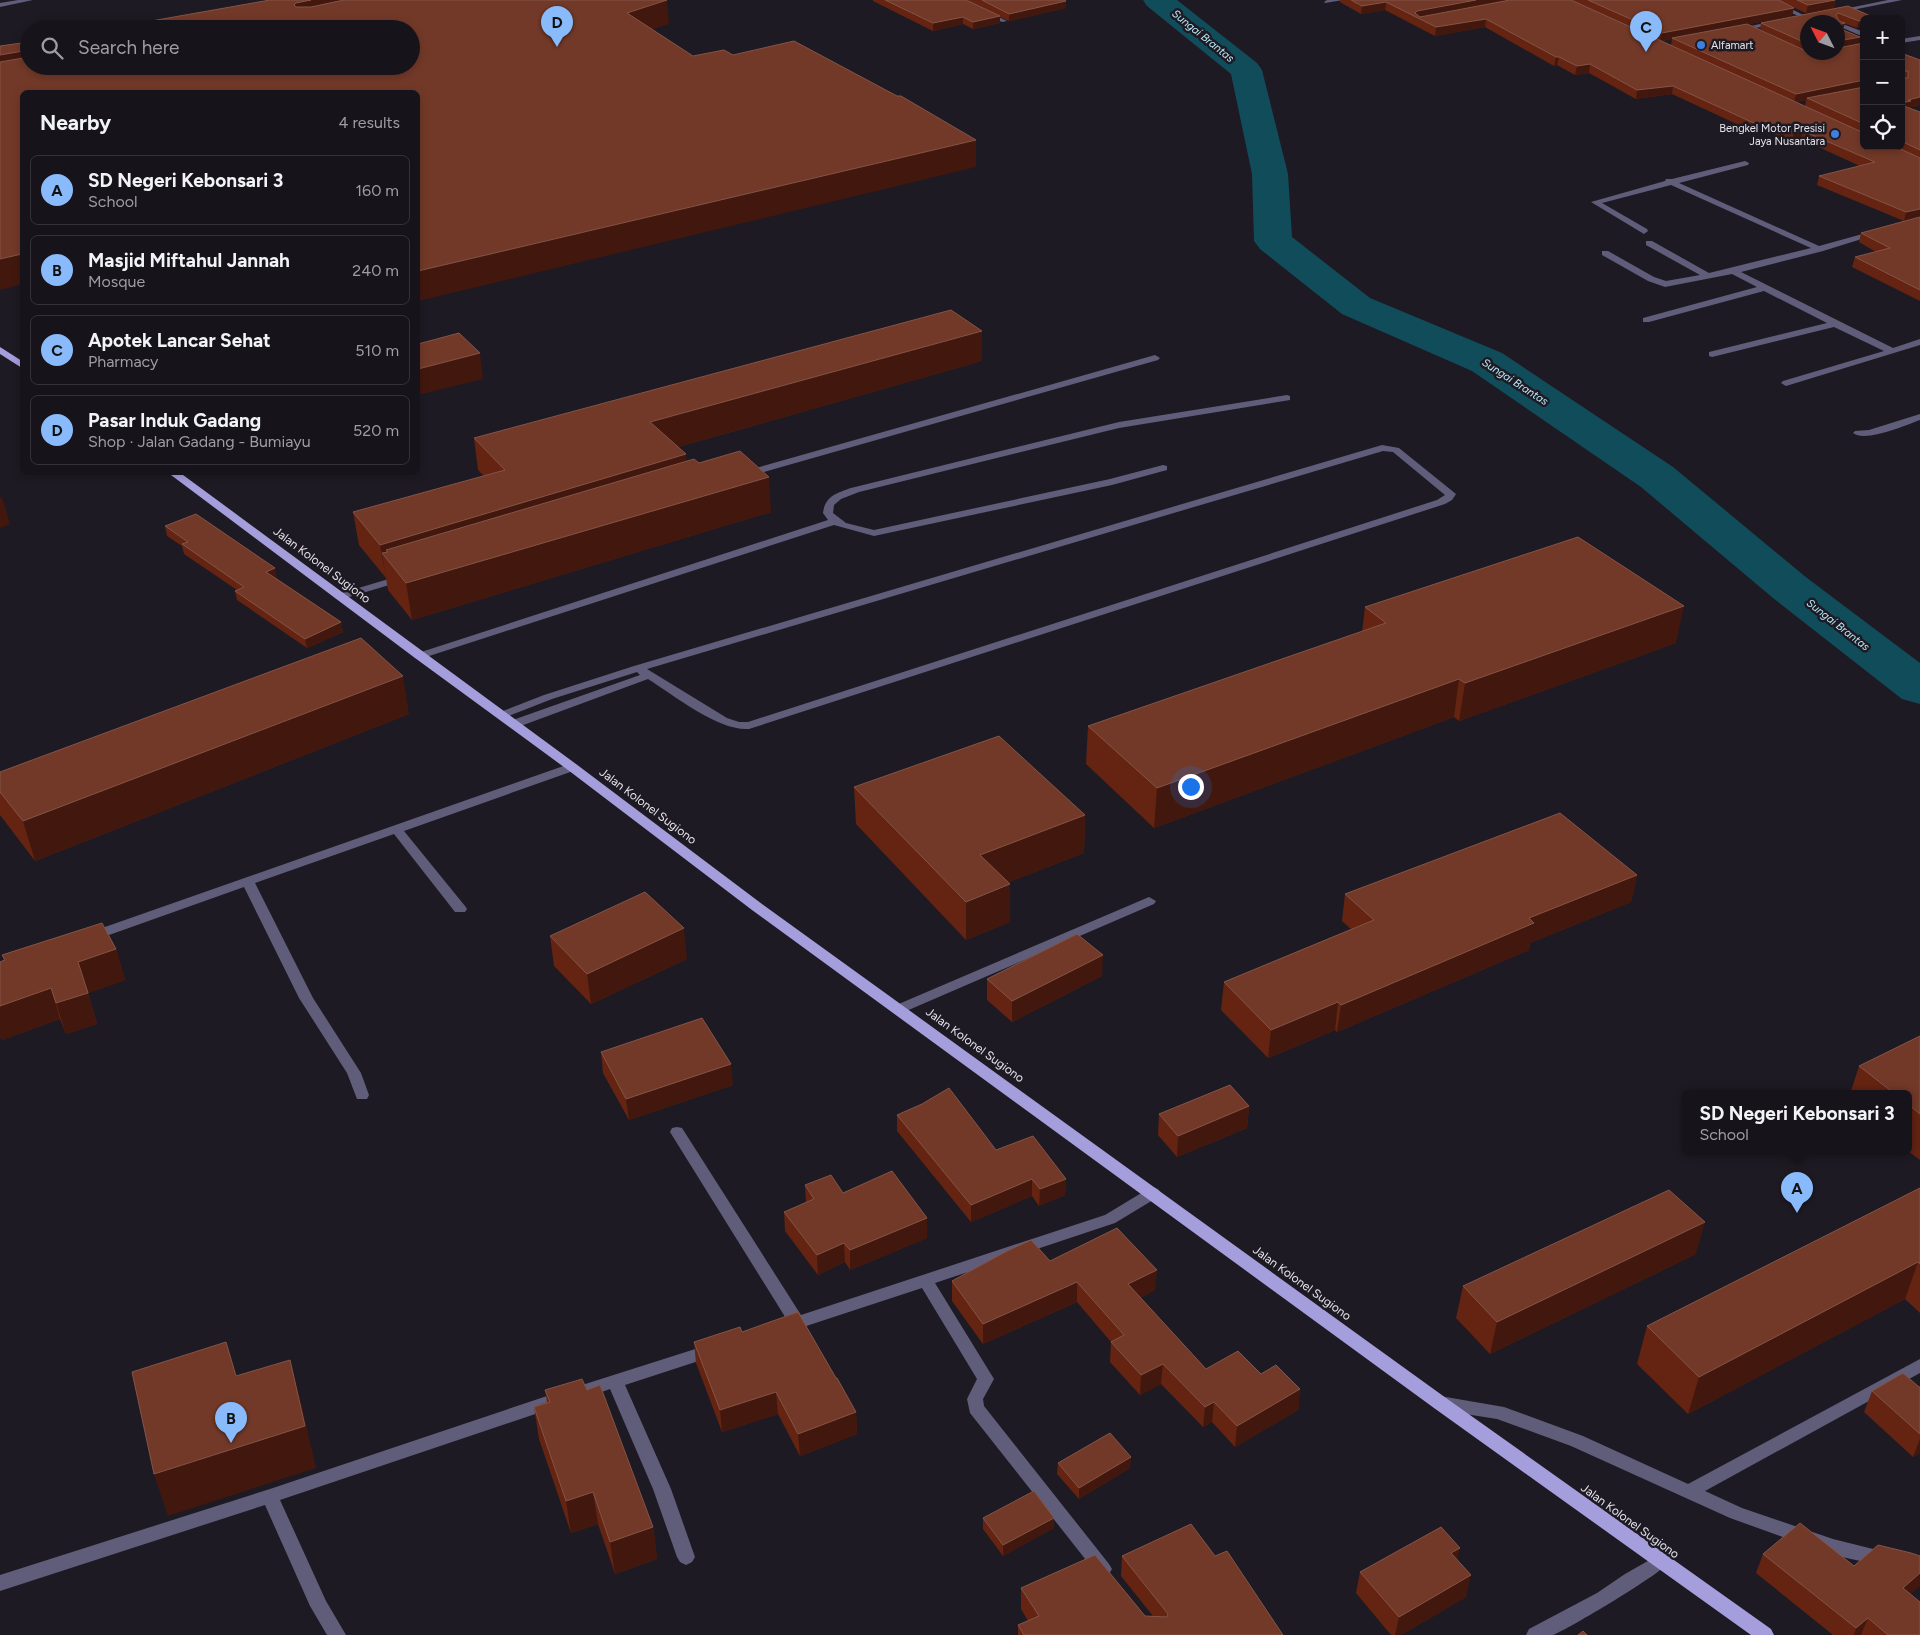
<!DOCTYPE html>
<meta charset="utf-8">
<style>
body{margin:0;font-family:Figtree,sans-serif;background:#232127;color:#f1f3f6}
.controls{position:absolute;right:15px;top:15px;display:grid;overflow:hidden;border-radius:8px;box-shadow:0 2px 8px #0003}
.controls button{width:45px;height:45px;display:grid;place-items:center;padding:0;border:0;border-bottom:1px solid #353339;background:#16141a;color:#f1f3f6;font:25px sans-serif}
.compass{position:absolute;left:1800px;top:15px;width:45px;height:45px;border-radius:50%;background:#16141a;box-shadow:0 2px 8px #0003;rotate:312deg}
.you{position:absolute;left:1190px;top:786px;width:18px;height:18px;margin:-12px;border:4px solid #fff;border-radius:50%;background:#1a73e8;box-shadow:0 0 0 8px #1a73e833}
.badge{display:grid;place-items:center;width:32px;height:32px;border-radius:50%;background:#89bafc;color:#111;font-size:16px;font-weight:700}
.pin{position:absolute;translate:-50% -41px;filter:drop-shadow(0 1px 2px #0008)}
.pin::after{content:'';position:absolute;top:26px;width:18px;height:15px;background:inherit;clip-path:polygon(0 0,100% 0,50% 100%)}
.popup{position:absolute;left:1682px;top:1090px;width:230px;height:65px;box-sizing:border-box;display:grid;place-content:center;border-radius:8px;background:#16141a;filter:drop-shadow(0 1px 4px #0005);font-size:16px;white-space:nowrap;color:#9e9ea2}
.popup b{font-size:19px;color:#f1f3f6}
.popup::after{content:'';position:absolute;left:50%;top:100%;margin-left:-10px;border:10px solid transparent;border-top-color:#16141a}
.list{margin:0;padding:0;list-style:none}
h2{display:flex;justify-content:space-between;align-items:center;height:65px;margin:0;padding:0 20px;font-size:21px}
h2 small{font-size:16px;font-weight:400;color:#9e9ea2}
.list li{display:grid;grid-template-columns:32px 1fr auto;gap:15px;align-items:center;box-sizing:border-box;height:70px;margin:0 10px 10px;padding:0 10px;border:1px solid #353339;border-radius:8px}
.list b{display:block;font-size:19px;white-space:nowrap}
.list p{margin:0;font-size:16px;white-space:nowrap;color:#9e9ea2}
.list em{font-size:16px;font-style:normal;color:#9e9ea2}
.icon{flex:none;width:28px;height:28px;fill:none;stroke:currentColor;stroke-width:2;stroke-linecap:round;stroke-linejoin:round}
.map{position:relative;flex:none;width:1920px;height:1635px;overflow:hidden}
.search{position:absolute;background:#16141a;box-shadow:0 2px 8px #0003;left:20px;top:20px;width:400px;height:55px;display:flex;align-items:center;gap:12px;box-sizing:border-box;padding:0 18px;border-radius:28px;color:#9e9ea2;font-size:19px}
.panel{position:absolute;background:#16141a;box-shadow:0 2px 8px #0003;left:20px;top:90px;width:400px;height:385px;border-radius:8px}
.map>svg:first-child{display:block}
.lines{fill:none;stroke-linecap:round;stroke-linejoin:round}
.river{fill:#114c5b;fill-rule:evenodd}
.minor{fill:#605d7a;fill-rule:evenodd}
.primary{fill:#a59edc;fill-rule:evenodd}
.wall{fill:#642411;fill-rule:evenodd}
.shaded-wall{fill:#42180e}
.building{fill:#723928;stroke:#845447;fill-rule:evenodd}
.shop-dot{fill:#3f7fe0;stroke:#1e1a23;stroke-width:2}
.labels{text-anchor:middle;dominant-baseline:central;stroke-width:5;stroke-linejoin:round;paint-order:stroke}
.far-water-label{font-size:11px;font-style:italic;fill:#b9eaf9;stroke:#1e1a23}
.far-poi-label{font-size:11px;fill:#e7e5ec;stroke:#1e1a23;text-anchor:start}
.street-label{font-size:12px;fill:#e7e5ec;stroke:#1e1a23}
</style>
<div class="map">
<svg width="1920" height="1635" viewBox="0 0 1920 1635">
<rect width="100%" height="100%" fill="#1e1a23"/>
<g class="lines">
<!-- river -->
<path class="river" d="M1143,0h34l80,63 5,7 26,104 4,63 78,61 132,55 171,114 134,111 113,85v41l-18,-5 -129,-101 -132,-111 -169,-116 -130,-57 -82,-65 -6,-8 -2,-67 -21,-100 -84,-68z"/>
<!-- minor -->
<path class="minor" d="M18,0h15l-33,7v-4z
M954,0h9l44,21 -5,1z
M1327,0h16l-18,3 -1,-1z
M1766,0h8l33,17 -5,1z
M1888,0h14l-65,13 -3,-2z
M1778,20l2,1v2l-44,9 -3,-2z
M1836,22l4,1 24,9v5l-26,-11v-4z
M1920,36v4l-19,3v-4z
M1745,161l4,2 -1,2 -69,18 140,63 58,-16 4,3 -58,18 -82,21 152,76 27,-9v6l-134,41 -5,-3 2,-2 101,-30 -50,-24 -122,30 -3,-1v-4l118,-29 -63,-32 -115,31h-6v-4l114,-31 -25,-13 -67,13 -17,-6 -46,-26v-4h6l46,26 12,4 34,-6 -54,-30v-4h6l57,32 102,-25 -140,-63 -69,18 45,26 1,2 -4,3 -53,-32 74,-21 1,-2h6z
M1155,355l5,3 -2,2 -408,116h-8l-1,-2 1,-2z
M1287,395l3,1v4l-171,28 -260,64 -18,7 -7,6 -1,8 13,10 28,7 236,-51 53,-14 4,1v4l-55,15 -238,51 -40,-11 -411,133h-8l-2,-2 2,-2 413,-134 -5,-7c2,-17 14,-20 28,-25l268,-66z
M1920,414v6c-14,5 -55,23 -67,13l2,-2 14,-1z
M1382,445l17,3 57,46 -4,6 -7,4 -696,225c-31,2 -74,-33 -101,-50l-130,48h-8l-2,-3 2,-3 130,-46 -3,-3 -85,27 -46,18 -4,2 -6,-4 2,-2 46,-18 90,-29zM1383,451l10,1 52,43 -8,5 -689,222h-9l-12,-4 -80,-49z
M402,575l5,3 -1,2 -67,20 -5,-3 1,-2z
M572,763l6,4 -2,3 -172,61 61,75 2,3 -2,3h-10l-61,-78 -139,49 58,115 48,75 8,22 -2,4h-10l-10,-26 -48,-75 -55,-111 -149,53h-10l-2,-3 2,-3z
M1149,897l7,4 -2,3 -250,108h-10l-2,-3 2,-3z
M677,1127l5,1 119,187 304,-100 43,-26 5,-2 5,2 3,4 -3,4 -43,26 -180,60 59,96 -11,20 1,7 125,158 3,5 -3,5 -6,3 -6,-3 -127,-161 -3,-14 10,-20 -55,-91 -134,44 -6,-2 -2,-4 2,-4 5,-2 -117,-188 2,-4z
M711,1344l6,1 2,5 -2,5 -92,30 46,104 24,68 -3,5 -6,3 -6,-3 -3,-5 -24,-68 -43,-100 -25,9 -6,-2 -2,-5 2,-5z
M1920,1359v14l-215,118 37,17 91,31 56,14 3,5 -3,5 -6,3 -50,-11 -103,-37 -159,-72 -74,-27 -57,-9 -6,-2 -2,-5 2,-5 6,-2 64,11 79,29 105,48z
M550,1395l6,2 2,5 -2,5 -276,93 46,101 20,34h-19l-17,-29 -45,-101 -265,86v-16l270,-86z
M1660,1554l6,3 3,5c-5,10 -102,68 -116,73 -8,0 -19,0 -27,0l3,-6 68,-36 28,-19z"/>
<!-- primary -->
<path class="primary" d="M0,347l22,14v7l-22,-14z
M167,472h12l397,292 186,140 684,494 325,231 3,6h-23l-317,-227 -682,-498 -184,-140 -153,-112z"/>
</g>
<!-- wall -->
<path class="wall" d="M873,0h93l12,6 -11,-6h98l1,8 -57,13 -9,-4v6l-27,6 -10,-5 -30,7 -60,-30z
M1340,0h496l-2,8 -28,5 -24,-11 10,14 -43,8 55,26h1l-45,-20 1,-7 87,-17 27,12v1h-11l-7,9 -14,-5v7l17,7 -2,7 6,-1v103h37v-93l19,7v45l-11,3 11,4v189l-68,-34 3,-10 21,-5 -17,-10 2,-9 43,-12 -87,-36 2,-9 41,-10 -59,-27 -9,3 -27,-12 -11,2 -82,-38 -36,5 -47,-26 -14,2 -18,-10 -3,1 -69,-39 -50,9 -50,-26 -24,4 -21,-12zM1808,22h30v30h-30zM1672,39l-1,6 -9,-4zM1806,100l-1,6 -9,-4z
M982,361l-304,86 8,14 13,2 72,49 -359,108 -24,-30 -2,-12 -27,-33 -6,-33 131,-36 -6,-6 -4,-32z
M165,526l112,52h-1l65,44 2,10 -36,16 -70,-48 -2,-9 2,-1 -53,-36 -2,-8 -15,-10z
M1365,607l311,36 -217,78 -5,-4 -300,111 -68,-64 2,-38 274,-94z
M409,714l-374,147 -35,-46v-43z
M854,787l231,28 -1,38 -75,29 1,40 -44,18 -110,-116z
M1637,875l-6,27 -101,41 -1,7 -192,82 -2,-2 -67,28 -47,-48 3,-28 127,-53 -9,-8 3,-27z
M550,936l137,23 -96,45 -37,-38z
M116,949l9,31 -37,13 9,31 -31,10 -6,-15 -58,21 -2,-4v-74l4,-2 -2,-5z
M1102,976l-90,46 -25,-22v-21z
M1920,1036v124l-12,-9v-57h-58l9,-28z
M601,1052l132,33 -104,35 -26,-47z
M1249,1106l-2,22 -70,29 -19,-22 1,-21z
M897,1115l99,35 70,29 -1,16 -26,11 -7,-10 -61,26 -74,-91z
M805,1185l38,8 84,25v20l-77,32 -5,-8 -27,13 -33,-44 -1,-19 22,-9z
M1920,1188v125l-15,-14 -217,115 -51,-50 10,-38z
M1696,1254l-206,100 -34,-36 7,-32z
M1050,1261l105,29 -15,8 66,71 55,5 39,15 -2,21 -63,37 -23,-25 -9,5 -42,-43 -21,11 -30,-33 1,-20 -34,-40 -94,42 -31,-43v-20z
M742,1332l94,46 20,34 1,22 -57,22 -22,-42 -56,18 -26,-69 -2,-21z
M1919,1387h1v66l-7,4 -49,-45 8,-21z
M545,1390h42l66,137 4,32 -42,15 -17,-50 -27,9 -32,-94 -5,-32 13,-5z
M1058,1463l72,5 -51,31 -22,-25z
M983,1518l71,10 -51,28 -20,-27z
M1763,1554l91,12 56,28 10,41h-87l-77,-62z
M1122,1556h93l68,79h-265v-10l10,-4 -7,-12v-21l124,28h8l-32,-40z
M1457,1560l9,37 -65,38h-10l-35,-42 4,-21z"/>
<!-- shaded-wall -->
<path class="shaded-wall" d="M311,0h121l-132,27 -6,-22 2,-2z
M667,0l2,24 -40,13 -2,-24z
M1476,0h41l-99,19 -3,-6 2,-2z
M1836,0l-2,8 -28,5 2,-8z
M1066,1v7l-57,13v-7z
M1386,2l-1,8 -24,4 1,-8z
M1794,8l-2,8 -118,23 -2,-1v1l-12,3 2,-9z
M1000,16v7l-27,6v-7z
M963,17v7l-30,7v-8z
M1486,19l-1,8 -50,9 1,-9z
M1864,20v6l-7,2 2,-7z
M1845,23l-2,7 -5,1v-6z
M1860,37l-2,7 -20,4v-5l1,-2z
M29,50v16l-29,16v-27z
M1556,57h3l-2,8 -3,1z
M1590,64l-1,9 -14,2 2,-9z
M1864,80v8l-57,10 -1,2 -12,2 2,-8z
M1673,86l-1,8 -36,5 1,-9z
M1920,97v8l-11,3 -8,4v-9l7,-3z
M1767,121l-2,9 -11,2 2,-8z
M1803,131l-2,8 -9,3 2,-9z
M976,140v27l-558,134v-30z
M1920,209v9l-16,3 2,-9z
M22,254v30l-22,6v-31z
M982,331v30l-329,93 -3,-32z
M480,353l3,26 -65,16v-26z
M686,454l2,32 -300,66 -2,-2 2,11 -6,-8 4,25 -6,-33z
M769,477l2,35 -359,108 -6,-37z
M2,497l8,27 -10,4v-30z
M275,568l2,10 -9,4 -2,-10z
M1684,606l-8,37 -217,78 6,-38z
M341,622l2,10 -36,16 -2,-9z
M403,676l6,38 -374,147 -12,-40z
M1459,679l-5,38 -300,111 3,-40z
M1085,815l-1,38 -104,40v-38z
M1637,875l-6,27 -101,41 -1,7 -192,82 4,-27 188,-87z
M1010,884v38l-44,18v-38z
M684,928l3,31 -96,45 -4,-30z
M116,949l9,31 -37,13 9,31 -31,10 -10,-31 22,-41z
M1103,955l-1,21 -90,46v-21z
M51,988l9,31 -58,21 -2,-5v-29z
M1338,1002l-3,28 -67,28 3,-28z
M731,1064l2,21 -104,35 -3,-21z
M1249,1106l-2,22 -70,29 1,-21z
M1032,1179v17l-61,26v-17z
M1066,1179l-1,16 -26,11 1,-17z
M927,1218v20l-77,32v-20z
M1705,1222l-9,32 -206,100 7,-32z
M844,1243l1,19 -27,13 -1,-20z
M1918,1262l-13,37 -217,115 11,-37z
M1157,1270l-2,20 -28,15 1,-21z
M1077,1282v20l-94,42v-20z
M290,1360l11,43 15,65 -148,48 -14,-42z
M1163,1364l-2,20 -21,11 1,-20z
M1300,1389l-2,21 -63,37 2,-21z
M776,1392l2,22 -56,18 -2,-22z
M1214,1402l-2,20 -9,5 2,-20z
M856,1412l1,22 -57,22 -2,-22z
M1920,1439v14l-7,4z
M1131,1457l-1,11 -51,31v-11z
M593,1492l5,32 -27,9 -5,-32z
M1054,1518v10l-51,28v-11z
M653,1527l4,32 -42,15 -5,-32z
M1460,1548l-5,22 -4,-17z
M1920,1573v13l-25,22 8,-20z
M1471,1575l-5,22 -65,38h-6l4,-18z
M1868,1618l-7,17h-7l2,-7z"/>
<!-- building -->
<path class="building" d="M270,0h41l-15,3 -2,2 2,2h15l33,-7h323l-40,13 66,43 31,-6 9,5 61,-14 103,55h4l75,44 -558,131v-179h-396v162l-22,5v-197l29,-5v9h382v-37h-305z
M885,0h81l34,16 -27,6 -10,-5 -30,6z
M982,0h83l1,1 -57,13z
M1351,0h125l-59,11 -2,2 5,4 90,-17h61l293,133v13h30l26,12v51l-14,3 -87,-36 56,-14 -72,-31 -9,2 -27,-12 -11,3 -83,-38 -36,4 -47,-26 -13,2 -18,-9h-3l-70,-38 -50,8 -50,-25 -24,4z
M1588,0h191l15,8 -132,25z
M1797,0h38l-27,5z
M1848,6l27,12 -11,1v1l-5,1 -21,-8 -2,2 3,6 6,2 -7,2v-3h-30v22l-47,-21z
M1747,24l57,26h4v2h30v-4l26,-5v37l-68,14 -124,-56z
M1838,28l22,9 -21,4 -1,2z
M29,42v8l-29,5v-9z
M1901,53l19,7v37l-12,3 3,1 -10,2zM1902,71h6v7h-6z
M1864,87v37l-57,-26z
M1901,105l19,7v38l-19,-9z
M1920,217v73l-65,-33 35,-9 -29,-15z
M951,310l31,21 -332,91 36,32 -306,91 -27,-33 152,-42 -31,-32z
M459,333l21,20 -62,16v-25z
M740,451l29,26 -363,106 -24,-30 6,-1 -2,-2 308,-91 5,4z
M196,514l79,54 -9,4 75,50 -36,17 -70,-48 9,-4 -62,-43 6,-2 -23,-16z
M1578,537l106,69 -219,77 -6,-4 -302,109 -69,-62 298,-103 -21,-16z
M361,638l42,38 -380,145 -23,-29v-20z
M999,736l86,79 -105,40 30,29 -44,18 -112,-115z
M1560,813l77,62 -108,43 5,5 -193,82 -3,-3 -67,28 -47,-48 150,-62 -29,-26z
M645,892l39,36 -97,46 -37,-38z
M102,923l14,26 -38,13 10,31 -32,10 -5,-15 -51,18v-44l5,-2 -3,-5z
M1077,934l26,21 -91,46 -25,-22z
M702,1018l29,46 -105,35 -25,-47z
M1920,1036v78l-12,-10v-10h-13l-36,-28z
M1230,1085l19,21 -71,30 -19,-22z
M949,1088l47,62 37,-14 33,43 -26,10 -8,-10 -61,26 -74,-90 25,-11z
M892,1171l35,47 -77,32 -6,-7 -27,12 -33,-43 30,-13 -9,-14 26,-10 12,18z
M1920,1188v76l-2,-2 -219,115 -52,-51z
M1669,1190l36,32 -208,100 -34,-36z
M1117,1228l40,42 -29,14 78,85 32,-18 23,23 15,-9 24,24 -63,37 -23,-24 -9,5 -42,-43 -22,11 -30,-33 13,-7 -47,-53 -94,42 -31,-43 55,-30 24,-11 19,21z
M798,1312l38,66h1l19,34 -58,22 -22,-42 -56,18 -26,-68 46,-15 2,5z
M226,1342l10,34 54,-16 15,66 -151,48 -22,-102z
M1903,1373l16,14h1v47l-48,-43z
M582,1379l5,11 13,-5 53,142 -43,15 -17,-50 -27,9 -32,-94 16,-5 -5,-12z
M1110,1433l21,24 -52,31 -21,-25z
M1034,1491l20,27 -51,27 -20,-27z
M1800,1523l54,43 24,-21 33,8 9,3v17l-17,15 17,14v33h-32l-20,-17 -12,10 -93,-74z
M1191,1524l24,32 12,-5 56,84h-259l-6,-10 21,-9 -18,-28 74,-33 50,61 22,1 1,-3 -46,-58z
M1441,1527l19,21 -9,5 20,22 -72,42 -39,-45z
M1583,1631l4,4h-9z"/>
<!-- markers -->
<g class="shop-dot">
<circle cx="1701" cy="45" r="5"/>
<circle cx="1835" cy="134" r="5"/>
</g>
<g class="labels">
<!-- far-water labels -->
<g class="far-water-label">
<text transform="translate(1203 36) rotate(39)">Sungai Brantas</text>
<text transform="translate(1515 382) rotate(33)">Sungai Brantas</text>
<text transform="translate(1838 625) rotate(38)">Sungai Brantas</text>
</g>
<!-- far-poi labels -->
<g class="far-poi-label">
<text x="1711" y="45">Alfamart</text>
<text x="1825" y="128" text-anchor="end">Bengkel Motor Presisi<tspan x="1825" dy="13">Jaya Nusantara</tspan></text>
</g>
<!-- street labels -->
<g class="street-label">
<text transform="translate(322 565) rotate(37)">Jalan Kolonel Sugiono</text>
<text transform="translate(648 806) rotate(37)">Jalan Kolonel Sugiono</text>
<text transform="translate(975 1045) rotate(36)">Jalan Kolonel Sugiono</text>
<text transform="translate(1302 1283) rotate(36)">Jalan Kolonel Sugiono</text>
<text transform="translate(1630 1521) rotate(36)">Jalan Kolonel Sugiono</text>
</g>
</g>
</svg>
<div class="controls">
<button>+</button>
<button>−</button>
<button><svg class="icon" aria-label="locate" viewBox="0 0 24 24"><circle cx="12" cy="12" r="6"/><path d="M12 2v4M12 18v4M2 12h4M18 12h4"/></svg></button>
</div>
<svg class="compass" viewBox="-18 -18 36 36"><path d="M0-13l5 13h-10z" fill="#e53935"/><path d="M0 13l5-13h-10z" fill="#9e9ea2"/></svg>
<div class="you"></div>
<div class="pin badge" style="left:1797px;top:1213px">A</div>
<div class="popup"><b>SD Negeri Kebonsari 3</b>School</div>
<div class="pin badge" style="left:231px;top:1443px">B</div>
<div class="pin badge" style="left:1646px;top:52px">C</div>
<div class="pin badge" style="left:557px;top:47px">D</div>
<div class="search"><svg class="icon" aria-label="search" viewBox="0 0 24 24"><circle cx="10" cy="10" r="6"/><path d="M15 15l6 6"/></svg>Search here</div>
<section class="panel">
<h2>Nearby<small>4 results</small></h2>
<ul class="list">
<li><span class="badge">A</span><div><b>SD Negeri Kebonsari 3</b><p>School</p></div><em>160 m</em></li>
<li><span class="badge">B</span><div><b>Masjid Miftahul Jannah</b><p>Mosque</p></div><em>240 m</em></li>
<li><span class="badge">C</span><div><b>Apotek Lancar Sehat</b><p>Pharmacy</p></div><em>510 m</em></li>
<li><span class="badge">D</span><div><b>Pasar Induk Gadang</b><p>Shop · Jalan Gadang - Bumiayu</p></div><em>520 m</em></li>
</ul>
</section>
</div>
